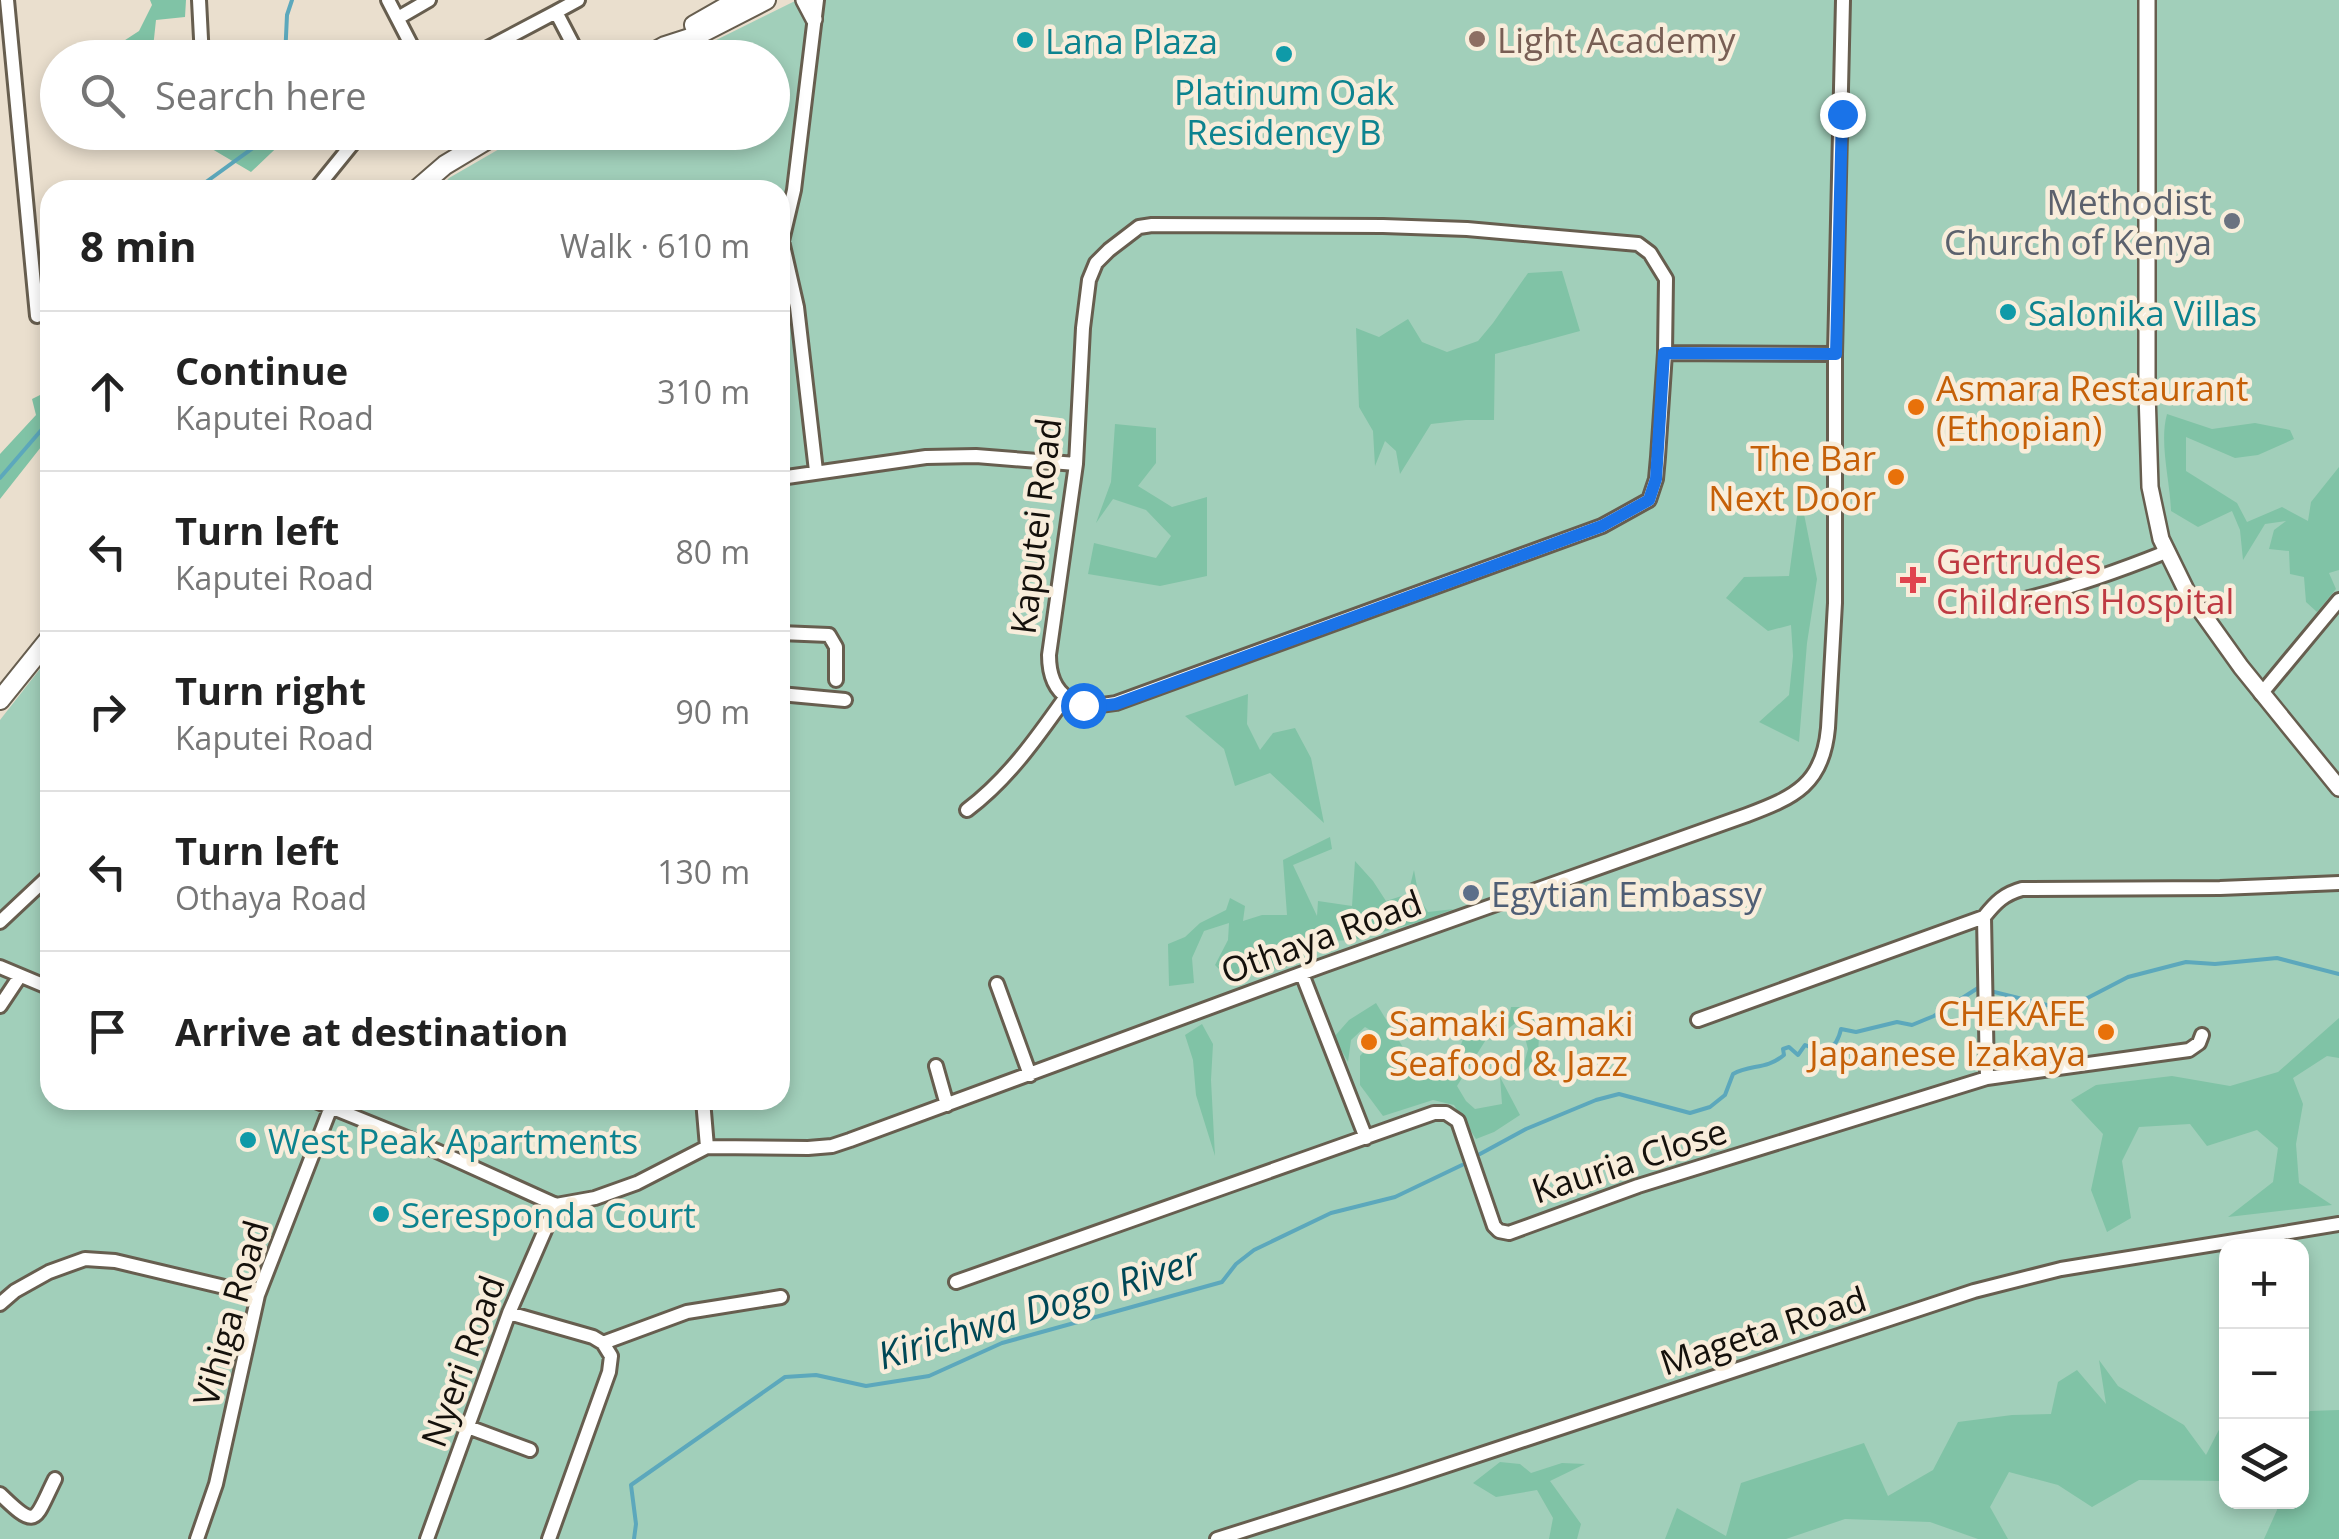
<!DOCTYPE html>
<meta charset="utf-8">
<style>
body{margin:0;font-family:"Open Sans",sans-serif;background:#f2f2f2;color:#222}
.controls{position:absolute;right:30px;bottom:30px;display:grid;overflow:hidden;border-radius:20px;box-shadow:0 5px 15px #0003}
.controls button{width:90px;height:90px;display:grid;place-items:center;padding:0;border:0;border-bottom:2px solid #e0e0e0;background:#fff;color:#222;font:50px sans-serif}
.stop{position:absolute;width:30px;height:30px;margin:-22px;border:8px solid #1a73e8;border-radius:50%;background:#fff}
.stop.end{background:#1a73e8;border-color:#fff;box-shadow:0 2px 10px #0008}
.list{margin:0;padding:0;list-style:none}
h2{display:flex;justify-content:space-between;align-items:center;height:130px;margin:0;padding:0 40px;font-size:42px}
h2 small{font-size:32px;font-weight:400;color:#767676}
.list li{display:grid;grid-template-columns:65px 1fr auto;gap:30px;align-items:center;box-sizing:border-box;height:160px;padding:0 40px;border-top:2px solid #e0e0e0}
.list b{display:block;font-size:38px;white-space:nowrap}
.list p{margin:0;font-size:32px;white-space:nowrap;color:#767676}
.list em{font-size:32px;font-style:normal;color:#767676}
.icon{flex:none;width:55px;height:55px;fill:none;stroke:currentColor;stroke-width:2;stroke-linecap:round;stroke-linejoin:round}
.map{position:relative;flex:none;width:2339px;height:1539px;overflow:hidden}
.search{position:absolute;background:#fff;box-shadow:0 5px 15px #0003;left:40px;top:40px;width:750px;height:110px;display:flex;align-items:center;gap:25px;box-sizing:border-box;padding:0 35px;border-radius:55px;color:#767676;font-size:38px}
.panel{position:absolute;background:#fff;box-shadow:0 5px 15px #0003;left:40px;top:180px;width:750px;height:930px;border-radius:30px}
.map>svg:first-child{display:block}
.green{fill:#a1cfba;fill-rule:evenodd}
.forest{fill:#80c3a6}
.lines{fill:none;stroke-linecap:round;stroke-linejoin:round}
.stream{stroke:#5ca8bc;stroke-width:4}
.minor-casing{stroke:#675e4f;stroke-width:18}
.tertiary-casing{stroke:#675e4f;stroke-width:20}
.secondary-casing{stroke:#675e4f;stroke-width:22}
.minor{stroke:#fff;stroke-width:12}
.tertiary{stroke:#fff;stroke-width:15}
.secondary{stroke:#fff;stroke-width:18}
.route{stroke:#1a73e8;stroke-width:12}
.education-dot{fill:#8d6e63;stroke:#f8eddb;stroke-width:4}
.culture-dot{fill:#0f9aa8;stroke:#f8eddb;stroke-width:4}
.worship-dot{fill:#6b7280;stroke:#f8eddb;stroke-width:4}
.food-dot{fill:#e8710a;stroke:#f8eddb;stroke-width:4}
.health-dot{fill:#e0444e;stroke:#f8eddb;stroke-width:4}
.service-dot{fill:#5c6f8a;stroke:#f8eddb;stroke-width:4}
.labels{text-anchor:middle;dominant-baseline:central;stroke-width:9;stroke-linejoin:round;paint-order:stroke}
.education-label{font-size:35px;fill:#785e54;stroke:#f8eddb;text-anchor:start}
.culture-label{font-size:35px;fill:#0d838f;stroke:#f8eddb;text-anchor:start}
.worship-label{font-size:35px;fill:#5b616d;stroke:#f8eddb;text-anchor:end}
.food-label{font-size:35px;fill:#c56008;stroke:#f8eddb;text-anchor:start}
.street-label{font-size:35px;fill:#15110c;stroke:#f8eddb}
.health-label{font-size:35px;fill:#be3a42;stroke:#f8eddb;text-anchor:start}
.service-label{font-size:35px;fill:#4e5e75;stroke:#f8eddb;text-anchor:start}
.water-label{font-size:38px;font-style:italic;fill:#004856;stroke:#f8eddb}
</style>
<div class="map">
<svg width="2339" height="1539" viewBox="0 0 2339 1539">
<rect width="100%" height="100%" fill="#eadfce"/>
<!-- green -->
<path class="green" d="M797,0h1542v1539h-2339v-819l50,-64v444h730v-910h-342l11,-12 78,-45 245,-1v-74l-98,-1 24,-8zM2226,1246h76v256h-76z"/>
<!-- forest -->
<path class="forest" d="M150,0h36l-1,17 -29,3 -3,28 -34,-4 20,-13 13,-26z
M208,133v-1l84,1 -41,39 -39,-23z
M1562,271l18,60 -85,23 -1,66h-28l-35,4 -31,50 -4,-23 -11,-10 -10,25 -2,-35 -14,-24 -3,-79 23,9 29,-18 14,23 25,10 31,-11 15,-18 35,-50z
M46,392l4,2v43l-6,7 1,3h-4l-41,52v-45l36,-39 -4,-16z
M2167,414l45,15 43,-6 35,7 4,9 -36,16 -23,3 -49,-21v34l51,32 10,19 35,-15 26,14 3,-19 28,-35v103l-10,3 7,16 -19,23 -11,-10 -2,-25 -14,-3 -1,-23 -20,-2 5,-19 12,-9 -21,3 -22,36 -3,-30 -8,-19 -34,16 -27,-16c-1,-31 -12,-68 -4,-97z
M1115,424l41,4v35l-18,23 34,21 35,-10v79l-47,10 -72,-12 6,-31 62,15 15,-22 -25,-26 -33,-11 -17,24 15,-41z
M1800,494l17,85 -10,64 -8,99 -40,-20 30,-27 4,-39 -2,-31 -23,6 -42,-33 18,-21 45,-1z
M1248,694l-1,30 13,26 13,-17 22,-5 16,30 13,65 -54,-50 -35,13 -11,-37 -39,-33z
M1330,837l2,12 -39,16 24,51 1,-15 34,5 3,-45 18,20 13,20 22,-7 6,-24 5,28 9,14 26,-3 -35,13 -66,18 -50,2 1,20 -74,18 -15,-15 13,-25 1,-17 -25,8 -12,27 2,25 -25,3 -1,-42 17,-7 15,-14 26,-13 4,-12 15,8 -2,15 19,-6h25l-4,-55z
M1376,1003l39,64 40,-6 15,-41 32,-6 -45,72 9,15 9,8 27,-5 -2,-27 20,38 -26,17 -18,7 -22,-34 -21,-5 -50,16 -23,-31v-29l19,-21 -14,-8 -14,13 -3,22 -14,-25 15,-17z
M1511,1007h22c6,32 13,44 -12,68l7,-26 -8,-30 -13,11z
M2339,1018v40l-12,-2 -34,22 10,26 -7,40 3,39 33,22 -104,12 45,-35 5,-34 -21,-18 -50,16 -17,-22 -51,3 -17,34 9,57 -24,14 -16,-42 12,-56 -32,-34 25,-15 76,-9 58,10 48,-14z
M1202,1024l11,20 -2,36 4,76 -19,-61 -3,-35 -8,-25z
M2099,1360l19,26 66,39 22,30 20,-39v65l-87,-1 -47,27 -34,-22 -49,-13 -19,35 18,32h-30l-48,-17 -85,-3 -59,20h-121l12,-31 49,28 15,-53 123,-40 24,53 45,-26 25,-48 54,-7 39,-1 7,-32 19,-12 29,34z
M2339,1410v129h-75l13,-29 -1,-8h26v-83l8,-8z
M1500,1462l20,2 11,9 31,-10 23,1 -35,17 31,43 -4,15h-28l4,-21 -16,-28 -41,7 -23,-14z"/>
<g class="lines">
<!-- stream -->
<path class="stream" d="M285,58l2,-43 5,-15
M201,190l5,-8 69,-50
M0,478l50,-58
M1480,1154l46,-25 70,-29 23,-6 71,19 20,-6 15,-12 8,-21c17,-10 33,-4 51,-19l-1,-6 6,-2 9,8 7,-10c20,9 31,6 36,-16l15,3 41,-10 15,3 22,-9 44,-28 69,17 25,1 56,-29 58,-15 29,2 62,-6 62,16
M634,1539l2,-15 -5,-39 154,-108 31,-2 50,11 63,-10 73,-33 220,-61 14,-18 18,-14 77,-37 64,-16 67,-32"/>
<defs>
<path id="minor" d="M7,0l30,316
M199,0l3,58
M388,0l30,58
M578,0l-22,12 24,46
M398,18l31,-18
M469,58l87,-46
M315,190l47,-58
M1152,225l231,1 84,3 171,15 12,9 16,26 -1,74 -7,104 -2,22 -7,21 -47,26 -486,177c-38,7 -67,-4 -67,-48l27,-191 7,-136 6,-48 7,-17 13,-13 30,-23z
M1665,353l170,1
M816,471l-19,-164 -15,-66 12,-51 23,-190
M780,478l146,-21 50,-1 100,8
M1999,605c58,-12 112,-31 167,-53
M780,633l49,2 7,12v33
M780,694l65,6
M2261,694l78,-94
M967,810c41,-31 69,-71 98,-112
M0,922l50,-47
M0,967l50,21
M1302,974l64,164
M997,984l33,91
M0,1006l20,-30
M1698,1020l286,-103
M936,1066l11,39
M1987,1078l202,-28 10,-7 3,-8
M313,1100l104,42 139,63
M703,1100l4,47
M556,1205l39,-7 42,-15 70,-36 101,1 24,-2 18,-6 472,-174 425,-151c48,-18 76,-31 81,-87l7,-125v-249l8,-354
M956,1282l478,-169h12l12,8 36,105 5,5 10,2 129,-47 349,-108 -3,-161c12,-15 20,-23 38,-28l198,-1 119,-5
M0,1304l15,-13 34,-19 36,-13 30,2 143,34
M509,1313l84,24 10,6 84,-31 94,-15
M468,1427l62,23
M0,1494c38,37 34,27 55,-15
M197,1539l19,-55 42,-189 73,-188
M427,1539l82,-226 47,-108
M549,1539l60,-167 2,-16 -8,-13
M1217,1539l183,-58 574,-190 87,-22 278,-45"/>
<path id="tertiary" d="M804,0l10,19
M2147,0v392l3,95 11,52 25,51 55,77 98,121"/>
<path id="secondary" d="M694,25l44,-25
M643,58l22,-12 31,-10 70,-36
M416,190l29,-25 55,-33
M0,700l50,-62"/>
</defs>
<!-- minor casing -->
<use href="#minor" class="minor-casing"/>
<!-- tertiary casing -->
<use href="#tertiary" class="tertiary-casing"/>
<!-- secondary casing -->
<use href="#secondary" class="secondary-casing"/>
<!-- minor -->
<use href="#minor" class="minor"/>
<!-- tertiary -->
<use href="#tertiary" class="tertiary"/>
<!-- secondary -->
<use href="#secondary" class="secondary"/>
</g>
<g class="lines">
<!-- route -->
<path class="route" d="M1083,705l17,1 16,-2 486,-178 47,-26 7,-21 8,-126 172,1 6,-240"/>
</g>
<!-- markers -->
<circle class="education-dot" cx="1477" cy="39" r="10"/>
<g class="culture-dot">
<circle cx="1025" cy="40" r="10"/>
<circle cx="1284" cy="54" r="10"/>
<circle cx="2008" cy="312" r="10"/>
<circle cx="248" cy="1140" r="10"/>
<circle cx="381" cy="1214" r="10"/>
</g>
<circle class="worship-dot" cx="2232" cy="221" r="10"/>
<g class="food-dot">
<circle cx="1916" cy="407" r="10"/>
<circle cx="1896" cy="477" r="10"/>
<circle cx="2106" cy="1032" r="10"/>
<circle cx="1369" cy="1042" r="10"/>
</g>
<path class="health-dot" d="M1908 565h10v10h10v10h-10v10h-10v-10h-10v-10h10z"/>
<circle class="service-dot" cx="1471" cy="893" r="10"/>
<g class="labels">
<!-- education labels -->
<g class="education-label">
<text x="1497" y="39">Light Academy</text>
</g>
<!-- culture labels -->
<g class="culture-label">
<text x="1045" y="40">Lana Plaza</text>
<text x="1284" y="91" text-anchor="middle">Platinum Oak<tspan x="1284" dy="40">Residency B</tspan></text>
<text x="2028" y="312">Salonika Villas</text>
<text x="268" y="1140">West Peak Apartments</text>
<text x="401" y="1214">Seresponda Court</text>
</g>
<!-- worship labels -->
<g class="worship-label">
<text x="2212" y="201">Methodist<tspan x="2212" dy="40">Church of Kenya</tspan></text>
</g>
<!-- food labels -->
<g class="food-label">
<text x="1936" y="387">Asmara Restaurant<tspan x="1936" dy="40">(Ethopian)</tspan></text>
<text x="1876" y="457" text-anchor="end">The Bar<tspan x="1876" dy="40">Next Door</tspan></text>
<text x="2086" y="1012" text-anchor="end">CHEKAFE<tspan x="2086" dy="40">Japanese Izakaya</tspan></text>
<text x="1389" y="1022">Samaki Samaki<tspan x="1389" dy="40">Seafood &amp; Jazz</tspan></text>
</g>
<!-- street labels -->
<g class="street-label">
<text transform="translate(1035 526) rotate(-83)">Kaputei Road</text>
<text transform="translate(1321 936) rotate(-20)">Othaya Road</text>
<text transform="translate(1629 1160) rotate(-18)">Kauria Close</text>
<text transform="translate(230 1313) rotate(-74)">Vihiga Road</text>
<text transform="translate(1763 1330) rotate(-18)">Mageta Road</text>
<text transform="translate(462 1361) rotate(-70)">Nyeri Road</text>
</g>
<!-- health labels -->
<g class="health-label">
<text x="1936" y="560">Gertrudes<tspan x="1936" dy="40">Childrens Hospital</tspan></text>
</g>
<!-- service labels -->
<g class="service-label">
<text x="1491" y="893">Egytian Embassy</text>
</g>
<!-- water labels -->
<g class="water-label">
<text transform="translate(1038 1307) rotate(-17)">Kirichwa Dogo River</text>
</g>
</g>
</svg>
<div class="controls">
<button>+</button>
<button>−</button>
<button><svg class="icon" aria-label="layers" viewBox="0 0 24 24"><path d="M12 4l9 5-9 5-9-5zM3 14l9 5 9-5"/></svg></button>
</div>
<div class="stop" style="left:1083px;top:705px"></div>
<div class="stop end" style="left:1842px;top:114px"></div>
<div class="search"><svg class="icon" aria-label="search" viewBox="0 0 24 24"><circle cx="10" cy="10" r="6"/><path d="M15 15l6 6"/></svg>Search here</div>
<section class="panel">
<h2>8 min<small>Walk · 610 m</small></h2>
<ul class="list">
<li><svg class="icon" aria-label="ahead" viewBox="0 0 24 24"><path d="M12 20V5M6 11l6-6 6 6"/></svg><div><b>Continue</b><p>Kaputei Road</p></div><em>310 m</em></li>
<li><svg class="icon" aria-label="left" viewBox="0 0 24 24"><path d="M17 20v-9H6M10 6l-5 5 5 5"/></svg><div><b>Turn left</b><p>Kaputei Road</p></div><em>80 m</em></li>
<li><svg class="icon" aria-label="right" viewBox="0 0 24 24"><path d="M7 20v-9h11M14 6l5 5-5 5"/></svg><div><b>Turn right</b><p>Kaputei Road</p></div><em>90 m</em></li>
<li><svg class="icon" aria-label="left" viewBox="0 0 24 24"><path d="M17 20v-9H6M10 6l-5 5 5 5"/></svg><div><b>Turn left</b><p>Othaya Road</p></div><em>130 m</em></li>
<li><svg class="icon" aria-label="arrive" viewBox="0 0 24 24"><path d="M6 21V4h12l-3 4 3 4H6"/></svg><div><b>Arrive at destination</b></div></li>
</ul>
</section>
</div>
